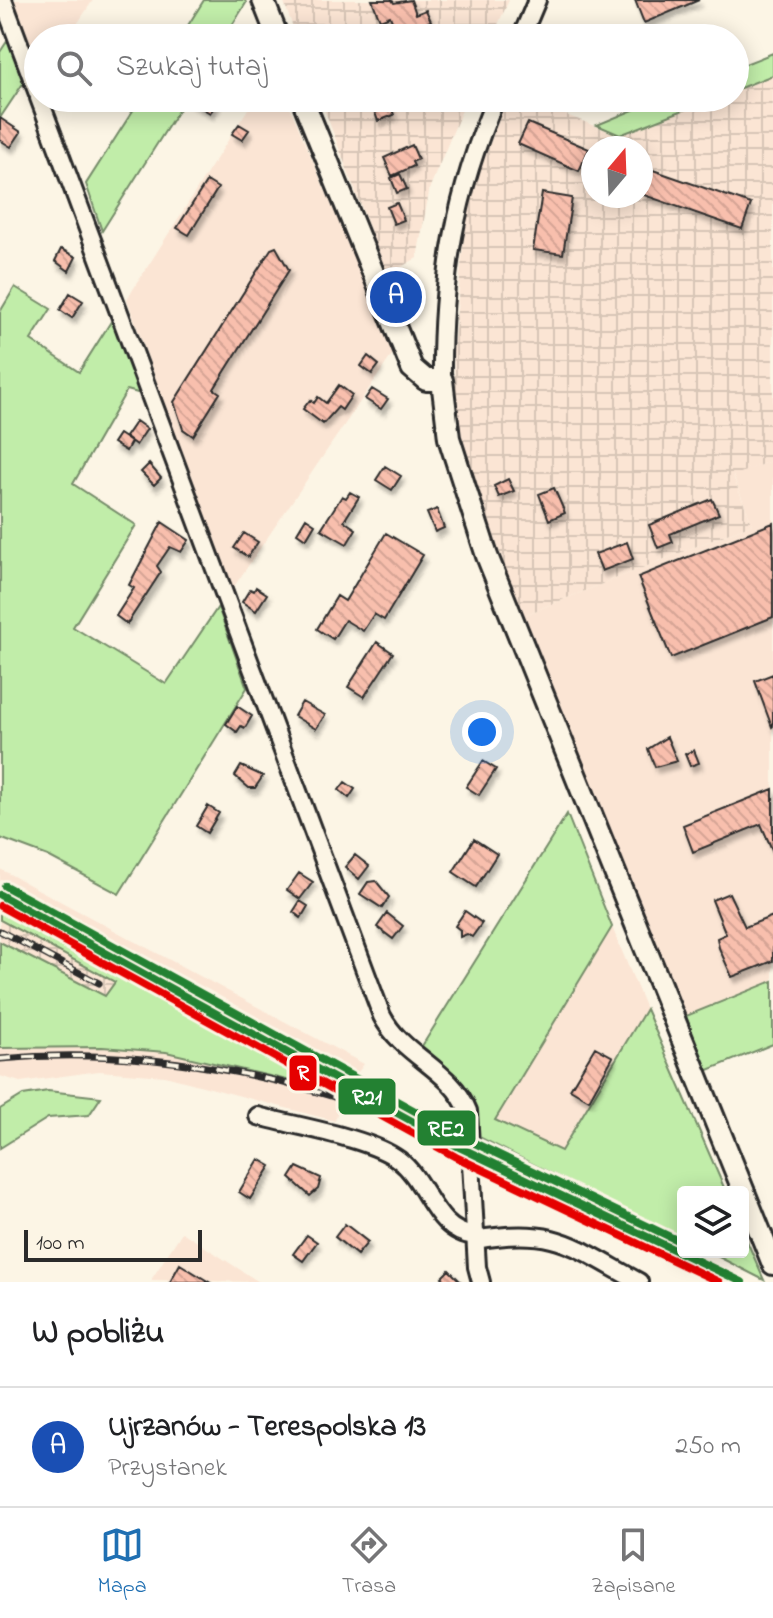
<!DOCTYPE html>
<html lang="pl">
<meta charset="utf-8">
<style>
body{margin:0;font-family:"Indie Flower",sans-serif;background:#f2f2f2;color:#202124}
.controls{position:absolute;right:24px;bottom:24px;display:grid;overflow:hidden;border-radius:8px;box-shadow:0 4px 20px #0003}
.controls button{width:72px;height:72px;display:grid;place-items:center;padding:0;border:0;border-bottom:2px solid #e0e0e0;background:#fff;color:#202124;font:40px sans-serif}
.compass{position:absolute;left:581px;top:136px;width:72px;height:72px;border-radius:50%;background:#fff;box-shadow:0 4px 20px #0003;rotate:19deg}
.scale{position:absolute;left:24px;bottom:20px;width:178px;box-sizing:border-box;padding-left:8px;border:4px solid #2b2b2b;border-top:0;font-size:22px;line-height:28px;white-space:nowrap;color:#2b2b2b;-webkit-text-stroke:6px #fcf5e5;paint-order:stroke}
.you{position:absolute;left:482px;top:732px;width:28px;height:28px;margin:-20px;border:6px solid #fff;border-radius:50%;background:#1a73e8;box-shadow:0 0 0 12px #1a73e833}
.badge{display:grid;place-items:center;width:52px;height:52px;border-radius:50%;background:#1f6fb2;color:#fff;font-size:26px;font-weight:700}
.pin{position:absolute;translate:-50% -50%;border:4px solid #fff;box-shadow:0 2px 8px #0006}
.list{margin:0;padding:0;list-style:none}
h2{display:flex;justify-content:space-between;align-items:center;height:104px;margin:0;padding:0 32px;font-size:34px}
h2 small{font-size:26px;font-weight:400;color:#757577}
.list li{display:grid;grid-template-columns:52px 1fr auto;gap:24px;align-items:center;box-sizing:border-box;height:120px;padding:0 32px;border-top:2px solid #e0e0e0}
.list b{display:block;font-size:30px;white-space:nowrap}
.list p{margin:0;font-size:26px;white-space:nowrap;color:#757577}
.list em{font-size:26px;font-style:normal;color:#757577}
.icon{flex:none;width:44px;height:44px;fill:none;stroke:currentColor;stroke-width:2;stroke-linecap:round;stroke-linejoin:round}
.map{position:relative;flex:none;width:773px;height:1282px;overflow:hidden}
.search{position:absolute;background:#fff;box-shadow:0 4px 20px #0003;left:24px;right:24px;top:24px;height:88px;display:flex;align-items:center;gap:20px;box-sizing:border-box;padding:0 28px;border-radius:44px;color:#757577;font-size:30px}
.sheet{height:224px;background:#fff}
nav{display:flex;justify-content:space-around;align-items:center;box-sizing:border-box;height:112px;border-top:2px solid #e0e0e0;background:#fff;font-size:22px;color:#757577}
nav a{display:grid;justify-items:center;gap:4px}
nav .on{color:#1f6fb2}
.map>svg:first-child{display:block}
.built{fill:#fbe5d4}
.industrial{fill:url(#industrial-grid);fill-rule:evenodd}
.grass{fill:#c1eda9;stroke:#768c6a;stroke-width:2}
.building{fill:url(#building-back-hatch);stroke:#2b2b2b;stroke-width:2;filter:url(#shadow)}
.lines{fill:none;stroke-linecap:round;stroke-linejoin:round}
.minor-casing{stroke:#2b2b2b;stroke-width:22}
.major-casing{stroke:#2b2b2b;stroke-width:26}
.minor{stroke:#fcf5e5;stroke-width:16}
.major{stroke:#fcf5e5;stroke-width:20}
.rail-casing{stroke:#2b2b2b;stroke-width:7}
.rail{stroke:#fcf5e5;stroke-width:4;stroke-dasharray:12;stroke-linecap:butt}
.rail-1-casing{stroke:#fcf5e5;stroke-width:14}
.rail-2-casing{stroke:#fcf5e5;stroke-width:14}
.rail-3-casing{stroke:#fcf5e5;stroke-width:14}
.rail-1{stroke:#238132;stroke-width:8}
.rail-2{stroke:#e50000;stroke-width:8}
.rail-3{stroke:#238132;stroke-width:8}
.line-badge{stroke:#fcf5e5;stroke-width:3}
.badge-label{font-size:22px;text-anchor:middle;font-weight:bold;fill:#fff}
</style>
<div class="map">
<svg width="773" height="1282" viewBox="0 0 773 1282">
<defs>
<pattern id="industrial-grid" width="8" height="8" patternUnits="userSpaceOnUse" patternTransform="scale(2)"><rect width="8" height="8" fill="#fbe5d4"/><path d="M0 4h8M4 0v8" fill="none" stroke="#d7c5b6"/></pattern>
<pattern id="building-back-hatch" width="6" height="6" patternUnits="userSpaceOnUse" patternTransform="scale(2)"><rect width="6" height="6" fill="#f8bfad"/><path d="M-1 5l2 2M0 0l6 6M5-1l2 2" fill="none" stroke="#d5a495"/></pattern>
<filter id="shadow"><feDropShadow dx="3" dy="5.5" stdDeviation="2" flood-color="#0004"/></filter>
</defs>
<rect width="100%" height="100%" fill="#fcf5e5"/>
<filter id="ink" filterUnits="userSpaceOnUse"><feTurbulence type="fractalNoise" baseFrequency=".0125" numOctaves="2"/><feDisplacementMap in="SourceGraphic" scale="16" xChannelSelector="R" yChannelSelector="G"/><feConvolveMatrix kernelMatrix="1 2 1 2 8 2 1 2 1" color-interpolation-filters="sRGB"/></filter>
<g filter="url(#ink)">
<!-- built -->
<path class="built" d="M12,0h81l-25,38h-30v30z
M255,98h31l108,254 -163,239 -104,-292z
M773,460v521l-87,35 -164,-400 230,-92 -19,-49z
M0,869l364,195 -21,29 -8,28 -170,-45 -66,-5 -79,11 -20,-6v-28l102,-1 64,5 173,40 -339,-183z
M612,927l34,82 -85,142 -67,-31z
M182,1232l77,50 -108,-2z"/>
<!-- industrial -->
<path class="industrial" d="M283,0h226l-17,38h-195z
M773,75v385l-40,16 19,48 -230,92 -64,-183 -5,-82 12,-127 9,-39 33,-87h13l100,37 94,-37h21v-8zM593,148h48v48h-48z
M320,98h147l-37,89 -13,71 -30,17z
M0,912l120,64 -15,26 -105,-58z"/>
<!-- grass -->
<path class="grass" d="M204,0h41l1,3 -22,35h-44z
M8,40l16,42 -24,36v-66z
M773,53v22l-38,15v-22z
M141,98h45l-84,133 -16,-47z
M662,98h52l-94,37 -23,-10z
M15,287l36,22 -20,31 48,32 33,-52 29,74 -14,-4 -54,94 63,41 -63,102 93,57 52,-77 29,81 -128,206 -71,-38 -48,-18v-526z
M567,814l45,113 -117,193 66,31 85,-142 80,183h-43v47l-204,-102c-11,-51 -18,-59 -57,-91z
M0,909l343,184 -177,-41 -64,-5 -102,1v-106l105,54 10,-14 -115,-62z
M773,981v63l-67,27 -20,-55z
M48,1091l53,6 -12,18 -41,3 -48,30v-39l23,-14z
M743,1232l21,48 -55,-28h34z"/>
<!-- building -->
<path class="building" d="M372,0h20l2,3 17,-3 5,14 10,-4 5,11 -34,14 -7,-19 -10,4z
M635,0h64l-55,23z
M185,98h24l8,5 -7,10z
M388,98l6,17 -16,6 -6,-17z
M0,118l21,14 -10,15 -11,-7z
M528,123l61,26 -10,22 -61,-27z
M239,124l10,6 -7,10 -10,-6z
M412,145l6,14 -6,3 2,4 -22,10 -8,-18z
M650,169l101,35 -9,25 -101,-35z
M400,174l7,15 -10,4 -6,-15z
M207,181l11,7 -29,47 -12,-7z
M542,193l30,5 -9,56 -30,-4z
M397,203l7,17 -10,4 -7,-17z
M276,247l13,23 -75,119 6,4 -27,43 -10,-7 -9,-27 97,-153z
M61,249l15,8 -7,14 -14,-10z
M70,293l13,8 -11,17 -12,-8z
M368,356l11,9 -7,9 -11,-8z
M339,385l13,10 -10,15 -4,-3 -15,17 -20,-15 7,-9 4,3 4,-6 8,6z
M372,389l16,10 -7,10 -16,-10z
M136,421l11,8 -11,16 -11,-8z
M119,434l12,8 -5,9 -13,-8z
M149,464l12,14 -7,7 -13,-13z
M385,466l16,10 -9,14 -16,-10z
M508,479l6,12 -15,6 -5,-11z
M554,488l11,25 -16,7 -10,-26z
M350,492l9,5 -15,24 12,8 -9,15 -26,-15 21,-33 4,2z
M712,499l7,15 -49,20 3,8 -15,6 -9,-23z
M437,509l7,19 -9,4 -8,-19z
M306,518l9,6 -9,15 -9,-6z
M162,522l27,18 -8,12 -11,-5 -13,19 4,6 -34,52 -11,-8 18,-28 -5,-3z
M773,523v94l-102,41 -33,-81z
M244,533l14,9 -10,15 -14,-9z
M386,533l37,22 -39,65 -10,-6 -11,17 -18,-11 -12,19 -16,-10 20,-33 8,5z
M627,542l6,17 -31,12 -7,-17z
M256,587l11,7 -11,17 -14,-9 8,-13 4,2z
M377,642l16,11 -29,44 -16,-10z
M773,674v52l-1,1 -17,-46z
M302,702l23,13 -9,14 -22,-13z
M237,706l15,10 -7,12 -4,-2 -4,6 -11,-8z
M667,737l10,24 -22,6 -7,-18z
M694,750l5,13 -9,3 -5,-12z
M483,761l13,8 -17,26 -13,-8z
M241,766l22,10 -8,12h-6l-14,-12z
M345,782l10,7 -6,9 -10,-8z
M773,789v63l-12,-28 -68,28 -10,-27z
M208,806l11,7 -12,20 -11,-7z
M474,839l23,15 -21,33 -23,-15z
M355,855l14,11 -10,13 -14,-12z
M299,873l14,9 -13,17 -13,-9z
M376,881l13,16 -7,11 -22,-14 8,-12z
M729,893l16,34 28,-11v45l-41,16 -13,-29 -2,-10 9,-4 -14,-34z
M300,901l8,5 -7,12 -8,-6z
M465,911l17,12 -10,14 -5,-3 -7,3v-7l-5,-4z
M387,913l16,13 -10,13 -16,-12z
M595,1047l18,10 -24,43 -19,-11z
M259,1159l12,7 -21,33 -11,-7z
M297,1167l24,11 -3,11 -8,7 -20,-18z
M345,1224l23,18 -11,13 -22,-18z
M307,1235l10,7 -14,19 -10,-7z
M180,1264l29,18h-39z
M449,1270l12,12h-14l-5,-5z"/>
<g class="lines">
<defs>
<path id="minor" d="M3,0l35,94
M521,38l16,-38
M39,98l343,918c20,40 70,53 86,95l9,156 4,15
M442,380c-1,-104 13,-187 54,-282
M258,1116c37,10 113,22 141,44 29,22 35,72 76,76
M475,1240c80,-14 96,5 164,42"/>
<path id="major" d="M263,0l15,38
M302,98l110,270 14,12h16l7,58 38,118 286,708"/>
</defs>
<!-- minor casing -->
<use href="#minor" class="minor-casing"/>
<!-- major casing -->
<use href="#major" class="major-casing"/>
<!-- minor -->
<use href="#minor" class="minor"/>
<!-- major -->
<use href="#major" class="major"/>
<defs>
<path id="rail" d="M0,931l99,52
M0,1059c152,-14 324,20 461,89"/>
</defs>
<!-- rail casing -->
<use href="#rail" class="rail-casing"/>
<!-- rail -->
<use href="#rail" class="rail"/>
<defs>
<path id="rail-1" d="M0,895l461,253 281,134"/>
<path id="rail-2" d="M0,906l456,251 263,125"/>
<path id="rail-3" d="M5,886l461,253 217,104"/>
</defs>
<!-- rail-1 casing -->
<use href="#rail-1" class="rail-1-casing"/>
<!-- rail-2 casing -->
<use href="#rail-2" class="rail-2-casing"/>
<!-- rail-3 casing -->
<use href="#rail-3" class="rail-3-casing"/>
<!-- rail-1 -->
<use href="#rail-1" class="rail-1"/>
<!-- rail-2 -->
<use href="#rail-2" class="rail-2"/>
<!-- rail-3 -->
<use href="#rail-3" class="rail-3"/>
</g>
</g>
<g class="line-badge">
<rect x="288" y="1054" width="30" height="38" rx="8" fill="#e50000"/>
<rect x="337" y="1077" width="60" height="39" rx="8" fill="#238132"/>
<rect x="416" y="1109" width="61" height="38" rx="8" fill="#238132"/>
</g>
<g class="badge-label">
<text x="303" y="1080">R</text>
<text x="367" y="1104">R21</text>
<text x="446" y="1136">RE2</text>
</g>
</svg>
<div class="controls">
<button><svg class="icon" aria-label="layers" viewBox="0 0 24 24"><path d="M12 4l9 5-9 5-9-5zM3 14l9 5 9-5"/></svg></button>
</div>
<svg class="compass" viewBox="-18 -18 36 36"><path d="M0-13l5 13h-10z" fill="#e53935"/><path d="M0 13l5-13h-10z" fill="#757577"/></svg>
<div class="scale">100 m</div>
<div class="you"></div>
<div class="pin badge" style="left:396px;top:297px;background:#1a4fb4">A</div>
<div class="search"><svg class="icon" aria-label="search" viewBox="0 0 24 24"><circle cx="10" cy="10" r="6"/><path d="M15 15l6 6"/></svg>Szukaj tutaj</div>
</div>
<section class="sheet">
<h2>W pobliżu<small></small></h2>
<ul class="list">
<li><span class="badge" style="background:#1a4fb4">A</span><div><b>Ujrzanów - Terespolska 13</b><p>Przystanek</p></div><em>250 m</em></li>
</ul>
</section>
<nav>
<a class="on"><svg class="icon" aria-label="map" viewBox="0 0 24 24"><path d="M3 6l6-2 6 2 6-2v14l-6 2-6-2-6 2zM9 4v14M15 6v14"/></svg>Mapa</a>
<a><svg class="icon" aria-label="directions" viewBox="0 0 24 24"><path d="M12 3l9 9-9 9-9-9zM9 14v-3h6M13 9l2 2-2 2"/></svg>Trasa</a>
<a><svg class="icon" aria-label="saved" viewBox="0 0 24 24"><path d="M7 4h10v16l-5-4-5 4z"/></svg>Zapisane</a>
</nav>
